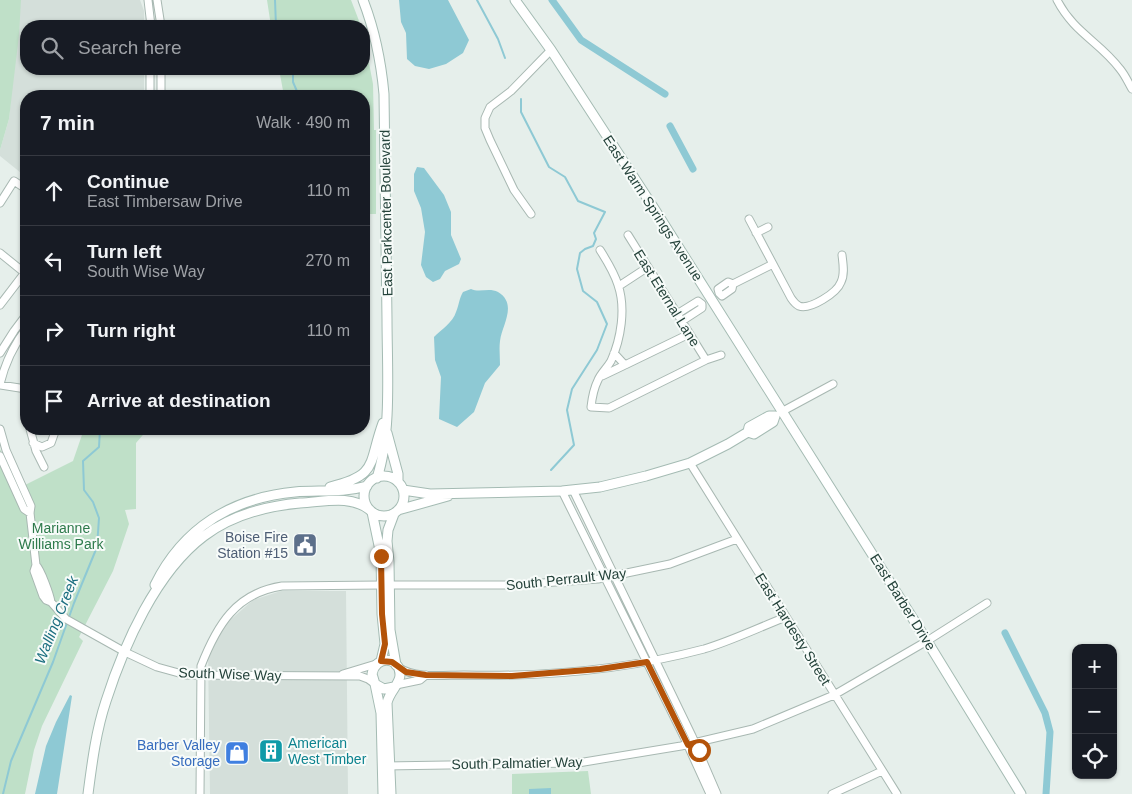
<!DOCTYPE html>
<meta charset="utf-8">
<style>
body{margin:0;font-family:Helvetica,sans-serif;background:#242831;color:#f1f3f6}
.controls{position:absolute;right:15px;bottom:15px;display:grid;overflow:hidden;border-radius:10px;box-shadow:0 1px 4px #0004}
.controls button{width:45px;height:45px;display:grid;place-items:center;padding:0;border:0;border-bottom:1px solid #363941;background:#171b24;color:#f1f3f6;font:25px sans-serif}
.stop{position:absolute;width:15px;height:15px;margin:-11px;border:4px solid #b45309;border-radius:50%;background:#fff}
.stop.end{background:#b45309;border-color:#fff;box-shadow:0 1px 5px #0008}
.list{margin:0;padding:0;list-style:none}
h2{display:flex;justify-content:space-between;align-items:center;height:65px;margin:0;padding:0 20px;font-size:21px}
h2 small{font-size:16px;font-weight:400;color:#9ea1a6}
.list li{display:grid;grid-template-columns:32px 1fr auto;gap:15px;align-items:center;box-sizing:border-box;height:70px;padding:0 20px;border-top:1px solid #363941}
.list b{display:block;font-size:19px;white-space:nowrap}
.list p{margin:0;font-size:16px;white-space:nowrap;color:#9ea1a6}
.list em{font-size:16px;font-style:normal;color:#9ea1a6}
.icon{flex:none;width:28px;height:28px;fill:none;stroke:currentColor;stroke-width:2;stroke-linecap:round;stroke-linejoin:round}
.map{position:relative;flex:none;width:1132px;height:794px;overflow:hidden}
.search{position:absolute;background:#171b24;box-shadow:0 1px 4px #0004;left:20px;top:20px;width:350px;height:55px;display:flex;align-items:center;gap:12px;box-sizing:border-box;padding:0 18px;border-radius:20px;color:#9ea1a6;font-size:19px}
.panel{position:absolute;background:#171b24;box-shadow:0 1px 4px #0004;left:20px;top:90px;width:350px;height:345px;border-radius:20px}
.map>svg:first-child{display:block}
.built{fill:#d4dfda}
.green{fill:#bfe0c8}
.water{fill:#8ec9d4}
.lines{fill:none;stroke-linecap:round;stroke-linejoin:round}
.stream{stroke:#8ec9d4;stroke-width:2}
.canal{stroke:#8ec9d4;stroke-width:7}
.street-casing{stroke:#a8b8b2;stroke-width:9}
.secondary-casing{stroke:#a4bbb3;stroke-width:11}
.street{stroke:#fff;stroke-width:7}
.secondary{stroke:#fff;stroke-width:9}
.route{stroke:#b45309;stroke-width:6}
.labels{text-anchor:middle;dominant-baseline:central;stroke-width:4;stroke-linejoin:round;paint-order:stroke}
.street-label{font-size:14px;fill:#24423a;stroke:#f7fbf9}
.park-label{font-size:14px;fill:#2d7a4b;stroke:#f7fbf9}
.service-label{font-size:14px;fill:#4e5e75;stroke:#f7fbf9;text-anchor:end}
.culture-label{font-size:14px;fill:#0d838f;stroke:#f7fbf9;text-anchor:start}
.shop-label{font-size:14px;fill:#366cbe;stroke:#f7fbf9;text-anchor:end}
.water-label{font-size:15px;font-style:italic;fill:#1c6f80;stroke:#f7fbf9}
</style>
<div class="map">
<svg width="1132" height="794" viewBox="0 0 1132 794">
<rect width="100%" height="100%" fill="#e6efeb"/>
<!-- built -->
<path class="built" d="M20,0h120l4,11v15h-118v43h118v27h-118v81l-26,-21v-6l9,-31z
M281,591h65l2,203h-138l-2,-142 20,-30 25,-22z"/>
<!-- green -->
<path class="green" d="M0,0h21l-2,35 -10,84 -9,31z
M267,0h84l10,26h-90z
M364,37l9,47 1,46h2v84h-12v-118h-80l-5,-27h85z
M84,429h64l-12,14v66l-11,1 4,14 -16,47 -34,66 4,4 -41,85 -8,24 -9,44h-25v-345l19,39 54,-27z
M588,771l3,23h-79v-20z"/>
<!-- water -->
<path class="water" d="M399,0h49l21,40 -6,13 -17,11 -17,5 -14,-3 -8,-7 -1,-26 -5,-11z
M417,167l7,1 20,27 7,17v23l10,24 -2,5 -14,7 -5,8 -7,3 -7,-5 -5,-12 4,-33 -4,-24 -7,-17v-17z
M471,289c9,4 18,-2 27,3 20,12 4,33 2,49 -1,8 0,16 0,24l-15,18 -11,29 -17,15 -18,-8 2,-42 -6,-17 -1,-23c7,-7 19,-15 22,-25 3,-7 3,-13 7,-20z
M70,695l2,1 -15,98h-22l11,-48 10,-24z
M551,788v6h-22v-5z"/>
<g class="lines">
<!-- stream -->
<path class="stream" d="M275,0l1,26
M477,0l21,39 7,19
M296,69l-3,4v9l6,14
M521,99v13l28,55 16,10 13,24 27,11 -11,21 2,6 -3,7 -8,3 -5,4 -3,16 6,22 14,11 10,22 -10,26 -25,39 -5,21 7,35 -23,25
M3,794l8,-33 42,-99 21,-59 23,-56 2,-29 -6,-16 -9,-12 -1,-29 16,-14 1,-18"/>
<!-- canal -->
<path class="canal" d="M552,0l29,40 84,54
M670,126l23,43
M1005,633l40,80 5,19 -4,62"/>
<defs>
<path id="street" d="M148,0l3,26
M157,0l4,26
M1057,0c17,33 43,42 63,69 5,6 8,13 12,20
M150,96v-27
M161,96v-27
M0,203l14,-22 12,8
M531,214l-17,-24 -24,-50 -5,-12v-10l5,-11 21,-16 40,-41
M749,219l42,79c2,3 4,6 8,8 11,4 38,-13 42,-24 4,-8 2,-18 1,-27
M756,233l12,-6
M628,235l78,125
M600,250c7,11 14,22 18,35 8,23 3,54 -7,76 -4,7 -10,12 -13,19 -4,8 -6,18 -7,27l18,1 97,-48 15,-5
M0,253l26,21
M728,282l5,2 -1,5 -10,7 -3,-3 -1,-4z
M733,284l40,-20
M619,286l29,-19
M0,305l26,-34
M677,314l21,-13 4,3v4l-20,13
M0,353l14,-22 12,-16
M625,365l64,-31
M602,376l23,-11 -11,-12
M0,384c5,-21 13,-38 26,-55
M0,385l26,4
M783,411l50,-27
M0,429l6,21 25,56 -1,7 6,52c5,5 14,30 15,37
M30,429l6,22 8,16
M33,443l9,4 9,-4 5,-14
M0,456l24,53 6,4
M690,463l207,331
M573,490l119,246 25,58
M562,491l122,246 26,57
M36,565l-2,6 9,25 3,4 5,2 15,17 59,33 32,15 29,8 174,1 8,3 7,5
M390,585h124l84,-6 72,-15 67,-25
M398,667c17,12 45,8 66,8 82,2 161,-5 240,-26 27,-8 56,-22 82,-32
M343,674l33,-10
M396,685l24,-5 6,-5
M385,766l193,-3 103,-17 72,-17 81,-34 93,-54 60,-38
M200,794l1,-128c16,-41 35,-73 81,-80l99,-1
M832,794l50,-23"/>
<path id="secondary" d="M363,0c12,31 18,61 21,94 1,75 2,150 3,225 0,48 5,113 -10,159
M515,0l36,50 104,160 272,431 94,153
M387,433l11,41v8
M364 496a20 20 0 1 1 40 0a20 20 0 1 1-40 0Z
M330,487c49,-12 38,-23 53,-64
M403,490l27,4 132,-3 38,-4 46,-11 44,-13 38,-19 20,-12 1,-5 20,-11h6l-2,6 -19,12 -6,-2
M398,510l50,-14
M372,512l9,43 1,59 3,30 -4,17
M394,514l-6,16 -1,11 2,21 1,68 6,35
M155,585c28,-57 77,-87 140,-93 24,-2 48,1 72,-6
M375,684l6,29 2,81
M88,794c4,-31 8,-63 18,-93 18,-56 50,-129 98,-165 28,-21 62,-30 96,-33 24,-1 50,-9 70,7
M391,794l-4,-91c2,-11 13,-19 13,-28 0,-19 -25,-20 -28,-1l3,10 9,5 10,-2"/>
</defs>
<!-- street casing -->
<use href="#street" class="street-casing"/>
<!-- secondary casing -->
<use href="#secondary" class="secondary-casing"/>
<!-- street -->
<use href="#street" class="street"/>
<!-- secondary -->
<use href="#secondary" class="secondary"/>
</g>
<g class="lines">
<!-- route -->
<path class="route" d="M381,556l1,58 3,30 -4,17 11,1 14,10 20,3 86,1 88,-7 47,-7 41,83 7,-2 4,7"/>
</g>
<!-- icons -->
<defs>
<symbol id="civic-square" viewBox="-11 -11 22 22"><rect x="-9" y="-9" width="18" height="18" rx="4" fill="#5c6f8a" stroke="#f7fbf9"/><path d="M-.6-6.5H3V-4.5H.6V-3L4-1V1h2V6H-6V1h2V-1L-.6-3ZM-1.2 2.5V6h2.4V2.5Z" fill="#fff"/></symbol>
<symbol id="building-square" viewBox="-11 -11 22 22"><rect x="-9" y="-9" width="18" height="18" rx="4" fill="#0f9aa8" stroke="#f7fbf9"/><path d="M-4-6H4V6H1V3H-1V6H-4ZM-2.5-4.3h1.7v1.8h-1.7ZM.8-4.3h1.7v1.8H.8ZM-2.5-1h1.7V.8h-1.7ZM.8-1h1.7V.8H.8Z" fill="#fff"/></symbol>
<symbol id="shop-square" viewBox="-11 -11 22 22"><rect x="-9" y="-9" width="18" height="18" rx="4" fill="#3f7fe0" stroke="#f7fbf9"/><path d="M-5-2.5h2.3a2.7 3.5 0 0 1 5.4 0H5L5.5 6h-11ZM-1.5-2.5h3a1.5 2.3 0 0 0-3 0Z" fill="#fff"/></symbol>
</defs>
<g fill-rule="evenodd">
<use href="#civic-square" x="291" y="531" width="28" height="28"/>
<use href="#building-square" x="257" y="737" width="28" height="28"/>
<use href="#shop-square" x="223" y="739" width="28" height="28"/>
</g>
<g class="labels">
<!-- street labels -->
<g class="street-label">
<text transform="translate(653 208) rotate(57)">East Warm Springs Avenue</text>
<text transform="translate(386 213) rotate(-91)">East Parkcenter Boulevard</text>
<text transform="translate(667 298) rotate(58)">East Eternal Lane</text>
<text transform="translate(566 579) rotate(-6)">South Perrault Way</text>
<text transform="translate(903 602) rotate(58)">East Barber Drive</text>
<text transform="translate(793 629) rotate(58)">East Hardesty Street</text>
<text transform="translate(230 674) rotate(2)">South Wise Way</text>
<text transform="translate(517 763) rotate(-1)">South Palmatier Way</text>
</g>
<!-- park labels -->
<g class="park-label">
<text x="61" y="528">Marianne<tspan x="61" dy="16">Williams Park</tspan></text>
</g>
<!-- service labels -->
<g class="service-label">
<text x="288" y="537">Boise Fire<tspan x="288" dy="16">Station #15</tspan></text>
</g>
<!-- culture labels -->
<g class="culture-label">
<text x="288" y="743">American<tspan x="288" dy="16">West Timber</tspan></text>
</g>
<!-- shop labels -->
<g class="shop-label">
<text x="220" y="745">Barber Valley<tspan x="220" dy="16">Storage</tspan></text>
</g>
<!-- water labels -->
<g class="water-label">
<text transform="translate(56 620) rotate(-68)">Walling Creek</text>
</g>
</g>
</svg>
<div class="controls">
<button>+</button>
<button>−</button>
<button><svg class="icon" aria-label="locate" viewBox="0 0 24 24"><circle cx="12" cy="12" r="6"/><path d="M12 2v4M12 18v4M2 12h4M18 12h4"/></svg></button>
</div>
<div class="stop" style="left:699px;top:750px"></div>
<div class="stop end" style="left:381px;top:556px"></div>
<div class="search"><svg class="icon" aria-label="search" viewBox="0 0 24 24"><circle cx="10" cy="10" r="6"/><path d="M15 15l6 6"/></svg>Search here</div>
<section class="panel">
<h2>7 min<small>Walk · 490 m</small></h2>
<ul class="list">
<li><svg class="icon" aria-label="ahead" viewBox="0 0 24 24"><path d="M12 20V5M6 11l6-6 6 6"/></svg><div><b>Continue</b><p>East Timbersaw Drive</p></div><em>110 m</em></li>
<li><svg class="icon" aria-label="left" viewBox="0 0 24 24"><path d="M17 20v-9H6M10 6l-5 5 5 5"/></svg><div><b>Turn left</b><p>South Wise Way</p></div><em>270 m</em></li>
<li><svg class="icon" aria-label="right" viewBox="0 0 24 24"><path d="M7 20v-9h11M14 6l5 5-5 5"/></svg><div><b>Turn right</b></div><em>110 m</em></li>
<li><svg class="icon" aria-label="arrive" viewBox="0 0 24 24"><path d="M6 21V4h12l-3 4 3 4H6"/></svg><div><b>Arrive at destination</b></div></li>
</ul>
</section>
</div>
